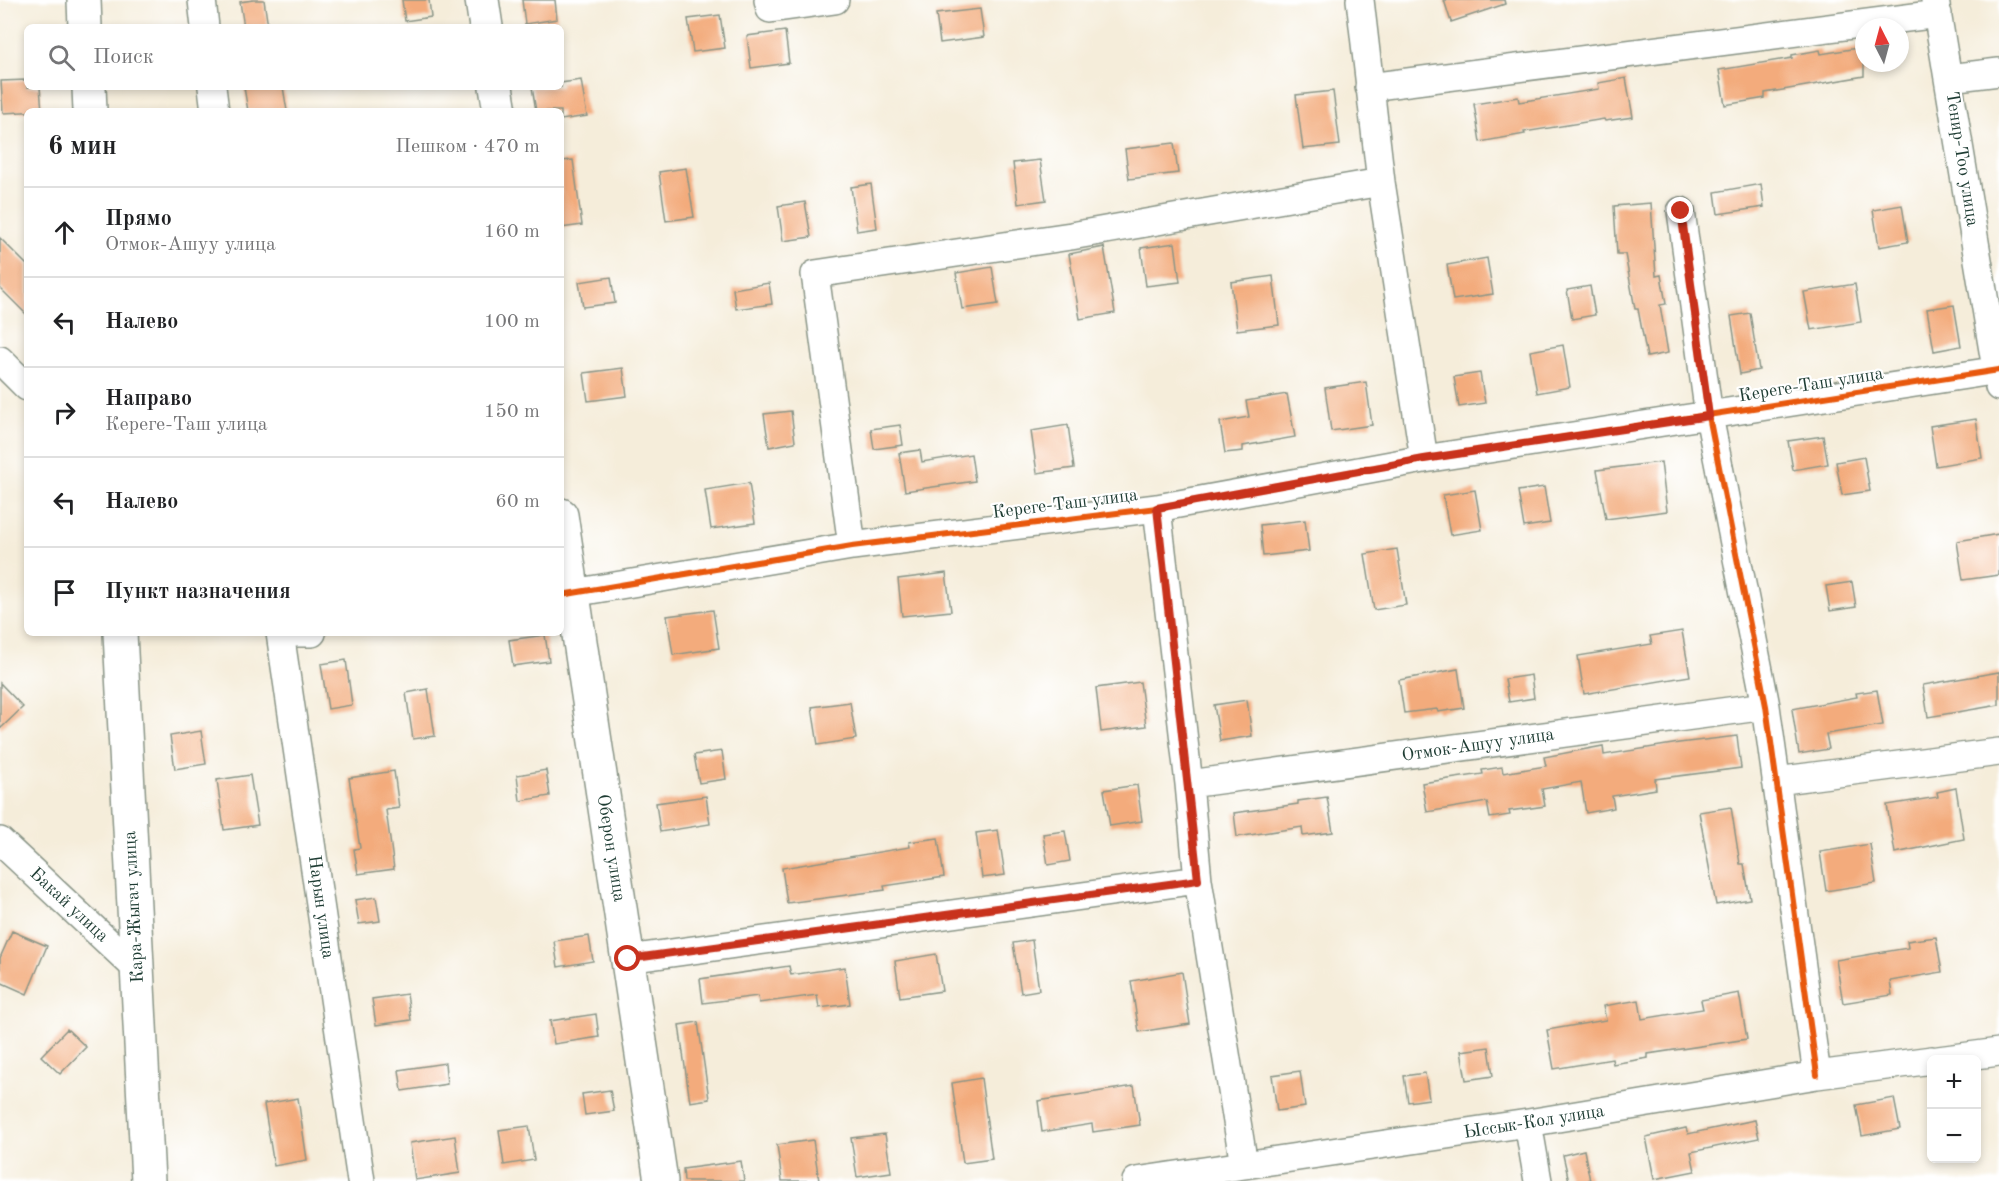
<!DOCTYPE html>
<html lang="ru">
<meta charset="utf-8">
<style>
body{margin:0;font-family:"Old Standard TT",serif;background:#f6f6f6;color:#202124}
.controls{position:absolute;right:18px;bottom:18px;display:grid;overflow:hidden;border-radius:9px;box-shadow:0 3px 9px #0003}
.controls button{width:54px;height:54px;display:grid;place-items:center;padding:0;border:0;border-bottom:2px solid #e0e0e0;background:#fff;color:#202124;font:30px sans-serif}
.compass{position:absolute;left:1855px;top:18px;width:54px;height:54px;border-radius:50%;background:#fff;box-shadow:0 3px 9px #0003;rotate:354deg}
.stop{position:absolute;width:18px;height:18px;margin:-14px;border:4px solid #c8321e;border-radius:50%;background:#fff}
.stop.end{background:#c8321e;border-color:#fff;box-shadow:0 2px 6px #0008}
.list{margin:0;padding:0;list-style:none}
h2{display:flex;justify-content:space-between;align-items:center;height:78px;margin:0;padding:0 24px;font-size:26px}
h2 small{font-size:20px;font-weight:400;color:#757577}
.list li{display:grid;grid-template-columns:39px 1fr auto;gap:18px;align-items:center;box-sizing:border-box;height:90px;padding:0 24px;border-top:2px solid #e0e0e0}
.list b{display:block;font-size:22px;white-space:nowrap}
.list p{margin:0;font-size:20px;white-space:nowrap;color:#757577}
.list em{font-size:20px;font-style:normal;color:#757577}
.icon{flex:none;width:33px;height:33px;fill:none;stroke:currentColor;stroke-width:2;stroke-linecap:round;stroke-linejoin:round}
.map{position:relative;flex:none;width:1999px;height:1181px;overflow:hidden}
.search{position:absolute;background:#fff;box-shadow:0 3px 9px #0003;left:24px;top:24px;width:540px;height:66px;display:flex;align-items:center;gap:15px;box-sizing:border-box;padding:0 21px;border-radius:9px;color:#757577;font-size:22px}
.panel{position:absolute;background:#fff;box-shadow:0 3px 9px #0003;left:24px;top:108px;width:540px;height:528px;border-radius:9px}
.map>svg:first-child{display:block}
.building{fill:#f3ab7c}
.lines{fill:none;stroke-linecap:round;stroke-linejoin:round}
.minor-casing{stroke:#8a9587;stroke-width:30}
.tertiary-casing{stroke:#8a9587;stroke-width:36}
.minor{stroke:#fff;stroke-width:27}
.tertiary{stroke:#fff;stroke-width:33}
.cycleway-casing{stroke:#fff;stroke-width:10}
.cycleway{stroke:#e8590c;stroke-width:6}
.route{stroke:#c8321e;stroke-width:8}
.labels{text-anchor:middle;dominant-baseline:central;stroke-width:4.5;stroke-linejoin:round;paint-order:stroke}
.street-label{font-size:18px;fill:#1f3d34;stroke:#fff}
</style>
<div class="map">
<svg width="1999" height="1181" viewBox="0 0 1999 1181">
<rect width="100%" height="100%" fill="#fff"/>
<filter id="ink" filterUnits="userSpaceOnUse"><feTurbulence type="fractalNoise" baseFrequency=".0167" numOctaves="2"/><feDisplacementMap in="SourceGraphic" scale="12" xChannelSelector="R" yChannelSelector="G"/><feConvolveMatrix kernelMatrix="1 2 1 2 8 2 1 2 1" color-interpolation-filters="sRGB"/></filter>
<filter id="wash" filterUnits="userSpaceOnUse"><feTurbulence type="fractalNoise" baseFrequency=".008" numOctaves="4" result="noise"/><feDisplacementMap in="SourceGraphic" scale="24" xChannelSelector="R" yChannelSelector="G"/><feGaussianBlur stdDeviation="1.35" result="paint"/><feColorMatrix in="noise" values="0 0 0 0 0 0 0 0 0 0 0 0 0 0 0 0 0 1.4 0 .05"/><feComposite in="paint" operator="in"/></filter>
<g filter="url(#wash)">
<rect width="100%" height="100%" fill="#f5edda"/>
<g id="blocks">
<!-- building -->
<path class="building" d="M253,0h11l4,27h-24l-4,-25z
M402,0h27l2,17 -26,4z
M522,0h33l2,19 -32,5z
M1444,0h60l1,4 -54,18z
M980,9l4,28 -44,6 -4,-29z
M720,15l5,33 -32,4 -5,-33z
M785,31l4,32 -38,5 -4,-32z
M1864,47v29l-99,17v5l-40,7 -6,-35 73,-12v-3l28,-5 1,4z
M1626,78l7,39 -28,4 -1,-2 -80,13 1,2 -45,8 -6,-38 44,-7 1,5 80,-13 -1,-6z
M27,80v7h13l2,24 -39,2 -2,-32z
M581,80l6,36 -26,4v-9h-25l-4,-24h29v-4z
M244,87h39l4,24h-39z
M1333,91l7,54 -37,4 -7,-54z
M1174,143l4,30 -49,6 -4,-30z
M573,160l9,65 -21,3v-67z
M1040,160l6,40 -28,4 -5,-41z
M686,168l8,49 -28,4 -7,-49z
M871,184l6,44 -20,3 -6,-44z
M1761,184l3,23 -46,7 -3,-22z
M805,202l6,35 -28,4 -5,-35z
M1651,203l5,73 5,-1 5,29 -6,1 8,48 -21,4 -9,-48h-3l-10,-55h-8l-3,-48z
M1902,205l6,37 -29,5 -6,-37z
M0,238l27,27v50l-27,-27z
M1175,243l5,39 -34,4 -5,-38z
M1104,247l11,66 -35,6 -11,-65z
M1487,258l6,36 -40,6 -6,-35z
M992,267l6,37 -36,5 -6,-36z
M1273,276l6,49 -42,5 -6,-48z
M611,277l4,26 -32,4 -4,-25z
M769,283l3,21 -36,5 -3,-20z
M1855,284l6,38 -50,8 -7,-38z
M1590,286l5,29 -23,4 -5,-29z
M1954,305l7,41 -27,5 -7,-42z
M1750,313l9,57 -19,4 -9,-58z
M1563,345l7,42 -33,6 -7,-42z
M623,368l4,28 -39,5 -4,-28z
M1480,373l5,30 -26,4 -5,-30z
M1366,382l6,43 -41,6 -6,-43z
M1287,394l8,43 -52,9v5l-18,2 -5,-31 29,-5 -3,-16z
M791,411l4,31 -26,5 -5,-33z
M1976,419l6,39 -46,8 -6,-40z
M900,425l3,20 -29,4 -3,-20z
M1068,425l6,43 -37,5 -6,-42z
M1823,436l5,28 -35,6 -5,-29z
M920,450l2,12 49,-8 4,27 -70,10 -6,-38z
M1864,457l6,34 -28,4 -6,-33z
M1661,462l6,49 -61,8 -9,-49z
M749,483l6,40 -44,6 -6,-39z
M1544,487l6,36 -26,4 -6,-36z
M1475,490l7,40 -32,5 -7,-40z
M1305,520l4,31 -46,5 -3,-31z
M1999,534v41l-36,5 -6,-39z
M1397,549l9,56 -32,5 -9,-56z
M946,573l5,38 -49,5 -4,-37z
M1852,582l4,25 -26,4 -4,-25z
M713,610l6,38 -46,7 -6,-39z
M1682,631l8,45 -106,18 -6,-38 74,-12 -2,-8z
M545,635l4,26 -36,5 -4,-26z
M346,660l6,45 -24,4 -7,-45z
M1458,669l6,39 -26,4 -1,-3 -33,4 -5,-33z
M1999,672v33l-71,12 -5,-32z
M1531,675l3,23 -25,4 -4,-23z
M1140,682l6,44 -45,6 -5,-44z
M0,683l23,24 -23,22z
M428,689l7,47 -22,3 -7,-46z
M1877,690l6,35 -57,9 3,15 -30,5 -7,-45 65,-12 -1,-4z
M1247,700l5,36 -32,5 -6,-36z
M850,702l6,37 -38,6 -6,-38z
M201,731l5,33 -31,5 -5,-33z
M1737,736l4,32 -86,11 1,10 -44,7 2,12 -28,5 -5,-31 -39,7 3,17 -36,5 1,4 -20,3 -3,-16 -60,10 -5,-29 61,-9 -1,-4 20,-3 1,6 43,-7 -2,-9 59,-11 1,9 75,-12z
M722,751l4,28 -27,4 -5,-28z
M546,770l4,26 -30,5 -3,-26z
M394,771l5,37 -13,2 8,59 -36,5 -4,-25 6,-1 -11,-70z
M250,775l8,50 -34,5 -7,-50z
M1137,785l5,36 -32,5 -6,-36z
M1956,788l8,51 -69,14 -8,-48 51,-8 -1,-5z
M706,796l4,28 -50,8 -4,-29z
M1327,797l6,35 -30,4 -1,-9 -65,10 -3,-24 64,-9v-3z
M1731,807l9,57h4l6,35 -34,6 -17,-93z
M998,830l7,45 -23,3 -6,-45z
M1065,831l5,30 -22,4 -5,-31z
M938,838l6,39 -60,9 1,4 -98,13 -5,-35 128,-21 -1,-5z
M1870,844l6,39 -50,8 -6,-39z
M376,897l4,24 -21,3 -4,-24z
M12,931l35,15 -20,48 -27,-12v-24z
M589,936l4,25 -35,6 -4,-26z
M1936,937l6,35 -52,9 2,14 -49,8 -7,-43 72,-12 -1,-7z
M1032,940l7,50 -18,3 -8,-50z
M936,954l6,37 -42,6 -5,-36z
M789,966l2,9 54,-8 5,37 -31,4 -2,-13 -58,8 -1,-7 -55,7 -3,-24z
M1182,972l8,52 -51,8 -8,-51z
M1739,993l8,46 -99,15v4l-35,6 -1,-5 -58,10 -7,-39 59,-10 -3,-14 36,-6 3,19 61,-10 -2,-9z
M407,994l4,26 -35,5 -4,-26z
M596,1014l3,23 -45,7 -4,-23z
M698,1022l11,77 -19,3 -11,-77z
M67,1029l19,18 -26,27 -19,-18z
M1489,1047l4,29 -27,4 -5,-29z
M445,1063l2,21 -45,7 -3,-21z
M1300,1071l5,36 -28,4 -5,-36z
M1425,1073l4,26 -21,3 -4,-26z
M981,1078l11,81 -29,4 -11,-80z
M1134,1086l6,39 -47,7 -1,-8 -50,8 -4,-31z
M610,1090l4,21 -29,4 -3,-21z
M298,1098l9,62 -33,6 -10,-62z
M1894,1098l6,31 -38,7 -6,-31z
M1755,1120l4,18 -68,14 4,19 -41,8 -8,-42 40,-9 2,6z
M529,1126l5,34 -30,5 -5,-35z
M885,1134l6,38 -34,5 -6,-39z
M455,1136l5,37 -45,7 -5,-37z
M813,1140l6,41h-37l-5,-36z
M1584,1150l6,31h-21l-6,-26z
M741,1161l3,20h-60l-1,-12z"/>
</g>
</g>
<g filter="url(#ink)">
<use href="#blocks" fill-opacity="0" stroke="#8a9587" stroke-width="1.5"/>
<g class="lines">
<defs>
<path id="minor" d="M202,0l3,27
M768,0l2,9 65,-9
M1360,0l21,182 43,277
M1935,0l64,387
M1949,78l50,-6
M212,87l3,24
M1369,87l569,-73
M1681,211l28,205 57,290 51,369
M0,360l27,27
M1157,508l32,276 9,96 46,285
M852,546l-37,-272 256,-38 310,-54
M561,595l291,-49 305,-38 267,-49 575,-89
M280,633l81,548
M288,633h24
M1776,781l223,-29
M1189,784l577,-78
M0,841l138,129
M628,959l570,-79
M1938,1060l61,-8
M1528,1123l10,58
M1136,1181l392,-58 289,-48 115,-15"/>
<path id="tertiary" d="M84,0l1,27
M482,0l4,27
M89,87l1,24
M496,87l4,24
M561,515l100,666
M120,633l28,548"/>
</defs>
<!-- minor casing -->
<use href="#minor" class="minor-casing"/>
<!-- tertiary casing -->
<use href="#tertiary" class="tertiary-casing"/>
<!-- minor -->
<use href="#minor" class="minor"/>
<!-- tertiary -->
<use href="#tertiary" class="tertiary"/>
<defs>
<path id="cycleway" d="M1681,211l28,205 57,290 51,369
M561,595l291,-49 305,-38 267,-49 575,-89"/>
</defs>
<!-- cycleway casing -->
<use href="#cycleway" class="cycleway-casing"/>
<!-- cycleway -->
<use href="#cycleway" class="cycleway"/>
</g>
</g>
<g class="lines" filter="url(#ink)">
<!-- route -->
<path class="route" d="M628,959l570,-79 -41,-372 267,-49 285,-43 -28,-205"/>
</g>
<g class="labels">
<!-- street labels -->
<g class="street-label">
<text transform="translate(1962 159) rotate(81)">Тенир-Тоо улица</text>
<text transform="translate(1811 385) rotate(-9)">Кереге-Таш улица</text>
<text transform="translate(1065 504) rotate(-7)">Кереге-Таш улица</text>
<text transform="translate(1478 745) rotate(-8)">Отмок-Ашуу улица</text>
<text transform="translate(611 848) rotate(81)">Оберон улица</text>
<text transform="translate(69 905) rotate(43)">Бакай улица</text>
<text transform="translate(134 907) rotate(-93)">Кара-Жыгач улица</text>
<text transform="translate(321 907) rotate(82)">Нарын улица</text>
<text transform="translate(1534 1122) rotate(-9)">Ыссык-Кол улица</text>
</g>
</g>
</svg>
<div class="controls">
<button>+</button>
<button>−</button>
</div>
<svg class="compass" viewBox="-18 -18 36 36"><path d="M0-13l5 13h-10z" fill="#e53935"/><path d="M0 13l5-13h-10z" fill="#757577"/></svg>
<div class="stop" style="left:628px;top:959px"></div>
<div class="stop end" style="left:1681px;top:211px"></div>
<div class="search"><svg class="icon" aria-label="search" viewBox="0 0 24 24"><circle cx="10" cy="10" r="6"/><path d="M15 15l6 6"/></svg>Поиск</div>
<section class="panel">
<h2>6 мин<small>Пешком · 470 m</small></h2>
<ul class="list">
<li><svg class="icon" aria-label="ahead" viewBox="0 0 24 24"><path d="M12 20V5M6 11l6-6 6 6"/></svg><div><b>Прямо</b><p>Отмок-Ашуу улица</p></div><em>160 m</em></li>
<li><svg class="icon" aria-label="left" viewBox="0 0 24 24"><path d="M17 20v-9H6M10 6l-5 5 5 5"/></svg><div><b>Налево</b></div><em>100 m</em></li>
<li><svg class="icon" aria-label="right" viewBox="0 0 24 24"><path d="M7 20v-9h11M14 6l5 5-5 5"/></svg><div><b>Направо</b><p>Кереге-Таш улица</p></div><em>150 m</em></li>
<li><svg class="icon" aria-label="left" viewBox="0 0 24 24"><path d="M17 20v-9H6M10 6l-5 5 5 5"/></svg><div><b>Налево</b></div><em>60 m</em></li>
<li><svg class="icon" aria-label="arrive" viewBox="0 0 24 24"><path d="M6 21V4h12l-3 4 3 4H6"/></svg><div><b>Пункт назначения</b></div></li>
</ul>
</section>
</div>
